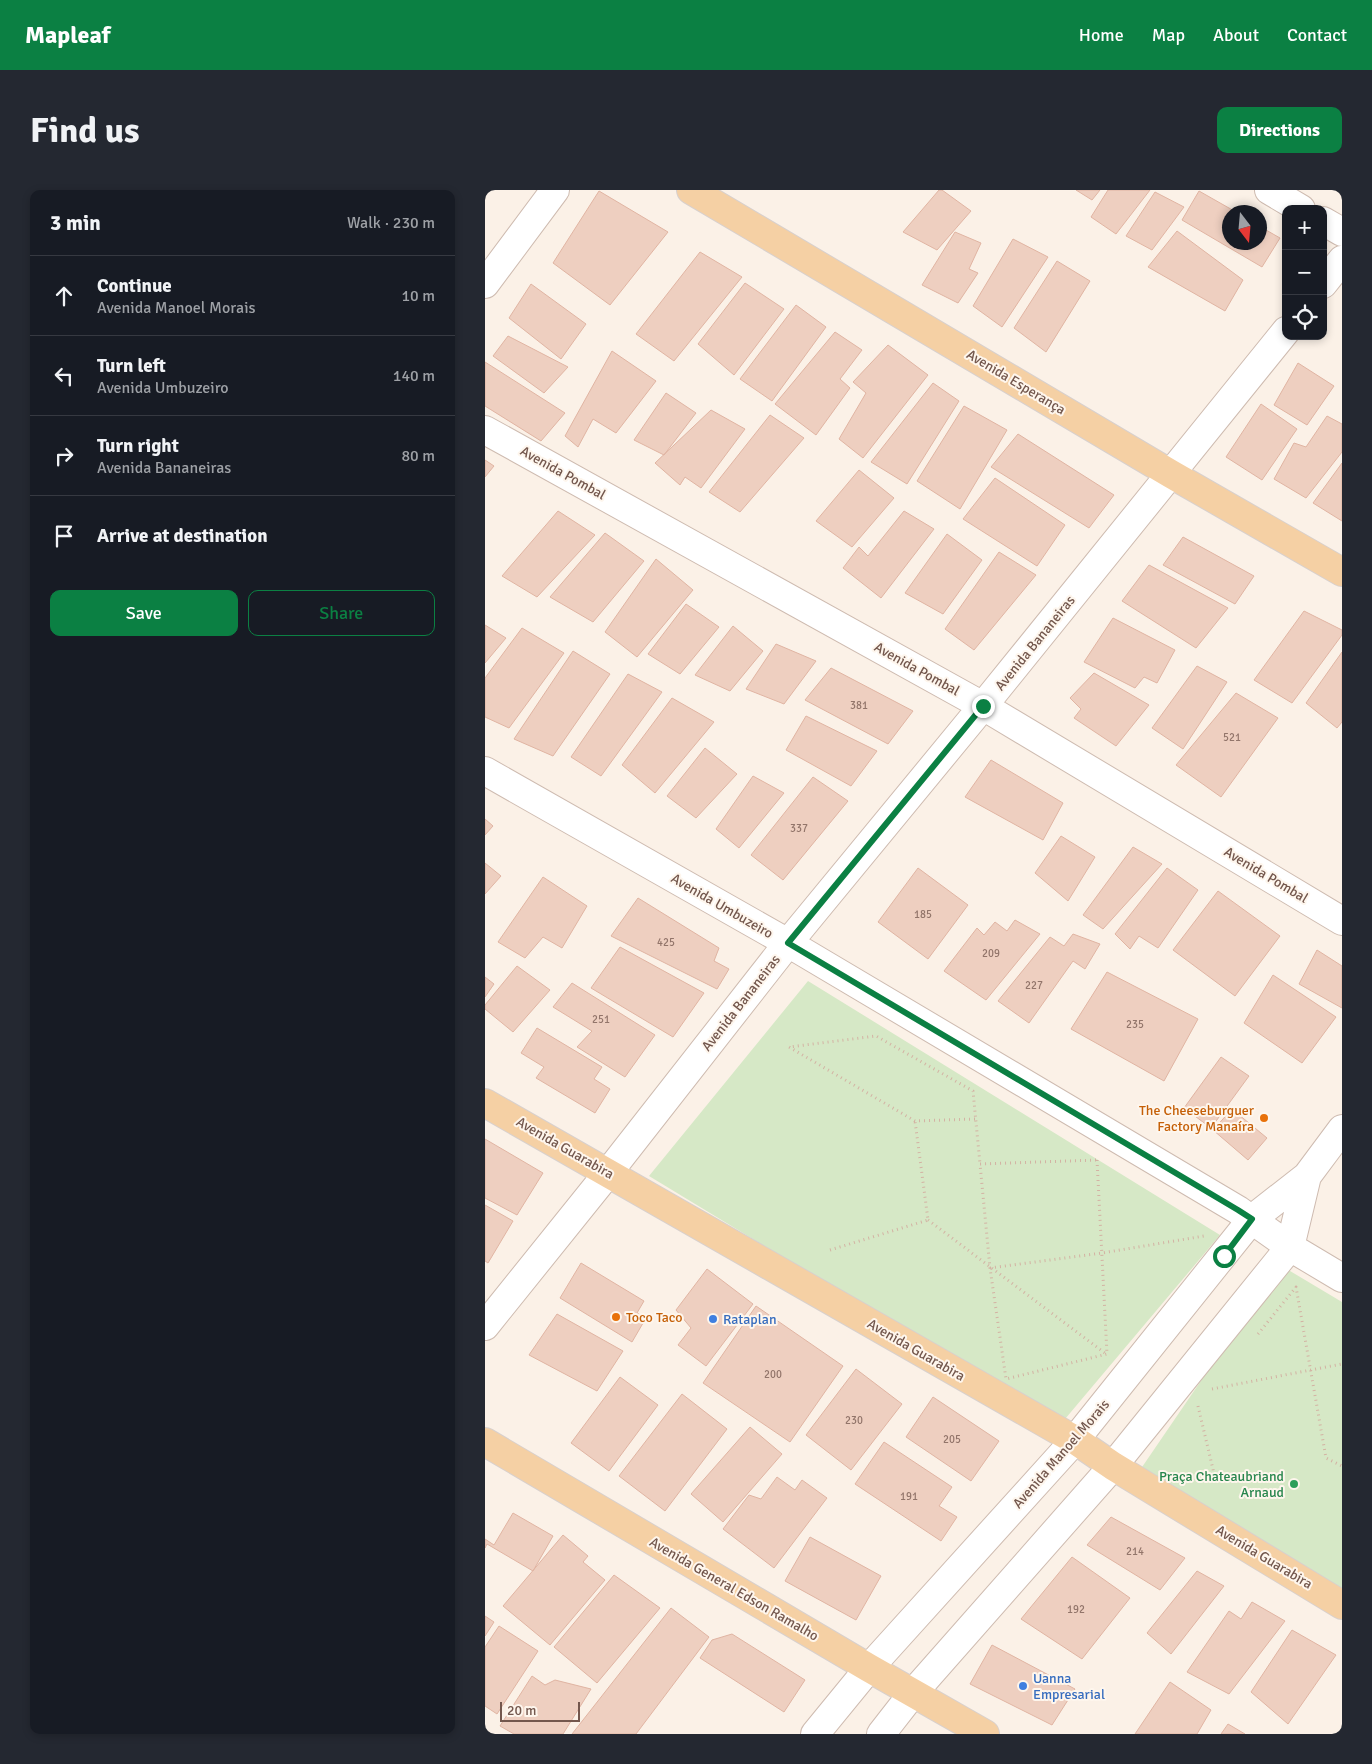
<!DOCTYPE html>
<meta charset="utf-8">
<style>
body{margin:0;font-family:Signika,sans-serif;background:#242831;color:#f1f3f6}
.controls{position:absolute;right:15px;top:15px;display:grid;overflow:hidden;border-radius:10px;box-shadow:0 2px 8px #0003}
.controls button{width:45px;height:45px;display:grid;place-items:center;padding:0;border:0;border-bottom:1px solid #363941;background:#171b24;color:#f1f3f6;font:25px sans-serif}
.compass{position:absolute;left:737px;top:15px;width:45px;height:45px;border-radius:50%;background:#171b24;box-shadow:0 2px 8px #0003;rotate:164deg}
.scale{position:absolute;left:15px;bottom:12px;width:80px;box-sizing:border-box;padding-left:5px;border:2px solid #73574d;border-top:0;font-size:14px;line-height:18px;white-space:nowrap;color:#73574d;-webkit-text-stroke:4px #fef6ed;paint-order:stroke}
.stop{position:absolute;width:15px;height:15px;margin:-11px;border:4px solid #0b8043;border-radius:50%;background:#fff}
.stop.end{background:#0b8043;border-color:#fff;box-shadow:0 1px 5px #0008}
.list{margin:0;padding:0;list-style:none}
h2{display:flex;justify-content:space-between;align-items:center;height:65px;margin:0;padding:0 20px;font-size:21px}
h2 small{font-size:16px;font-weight:400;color:#9ea1a6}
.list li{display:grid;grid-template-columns:32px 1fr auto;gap:15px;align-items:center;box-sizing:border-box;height:80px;padding:0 20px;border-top:1px solid #363941}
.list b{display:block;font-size:19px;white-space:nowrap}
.list p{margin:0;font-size:16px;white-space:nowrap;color:#9ea1a6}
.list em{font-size:16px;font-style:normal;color:#9ea1a6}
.actions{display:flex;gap:10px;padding:15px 20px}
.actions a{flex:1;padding:11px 0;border:1px solid #0b8043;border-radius:10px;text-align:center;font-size:18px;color:#0b8043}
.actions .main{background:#0b8043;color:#fff}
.icon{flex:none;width:28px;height:28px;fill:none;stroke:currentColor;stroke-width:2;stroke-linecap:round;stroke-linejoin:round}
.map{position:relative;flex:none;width:857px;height:1544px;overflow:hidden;border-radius:10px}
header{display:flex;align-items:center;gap:30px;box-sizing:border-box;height:70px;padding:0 25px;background:#0b8043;color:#fff}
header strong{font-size:24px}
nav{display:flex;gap:28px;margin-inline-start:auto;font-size:18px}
.intro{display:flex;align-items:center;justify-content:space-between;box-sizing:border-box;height:120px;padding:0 30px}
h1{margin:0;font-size:35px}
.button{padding:12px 22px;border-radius:10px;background:#0b8043;color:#fff;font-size:18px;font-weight:700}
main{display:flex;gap:30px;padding:0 30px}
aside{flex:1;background:#171b24;border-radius:10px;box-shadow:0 2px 8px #0003}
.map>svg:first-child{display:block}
.green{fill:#d6e8c6}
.building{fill:#eecfc0;stroke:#e0b4a2}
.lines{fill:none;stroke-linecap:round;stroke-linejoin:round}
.minor-casing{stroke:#cebbb0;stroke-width:30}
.major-casing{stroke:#d8d0cd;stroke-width:30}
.path{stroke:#d3b2a3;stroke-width:3;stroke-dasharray:1 4;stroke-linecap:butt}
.minor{stroke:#fff;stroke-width:28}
.major{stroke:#f5d0a4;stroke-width:28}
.route{stroke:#0b8043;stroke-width:6}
.food-dot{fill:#e8710a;stroke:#fef6ed;stroke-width:2}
.shop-dot{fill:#3f7fe0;stroke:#fef6ed;stroke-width:2}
.leisure-dot{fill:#2e9e5b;stroke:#fef6ed;stroke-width:2}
.labels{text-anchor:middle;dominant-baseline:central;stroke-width:4;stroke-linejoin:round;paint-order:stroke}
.number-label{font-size:11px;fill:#92756a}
.street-label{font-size:14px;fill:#73574d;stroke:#fef6ed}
.food-label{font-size:14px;fill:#c56008;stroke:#fef6ed;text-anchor:end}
.shop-label{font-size:14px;fill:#366cbe;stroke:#fef6ed;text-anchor:start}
.leisure-label{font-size:14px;fill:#27864d;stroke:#fef6ed;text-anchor:end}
</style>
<header>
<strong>Mapleaf</strong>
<nav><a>Home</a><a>Map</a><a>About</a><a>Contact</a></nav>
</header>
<div class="intro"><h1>Find us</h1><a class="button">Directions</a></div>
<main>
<aside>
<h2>3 min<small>Walk · 230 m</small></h2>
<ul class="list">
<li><svg class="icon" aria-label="ahead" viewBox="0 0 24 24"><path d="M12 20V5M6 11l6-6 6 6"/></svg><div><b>Continue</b><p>Avenida Manoel Morais</p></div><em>10 m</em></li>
<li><svg class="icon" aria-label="left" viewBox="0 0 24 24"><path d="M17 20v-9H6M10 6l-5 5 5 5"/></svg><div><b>Turn left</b><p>Avenida Umbuzeiro</p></div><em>140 m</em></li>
<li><svg class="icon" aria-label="right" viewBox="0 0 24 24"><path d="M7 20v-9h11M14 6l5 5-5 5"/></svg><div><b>Turn right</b><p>Avenida Bananeiras</p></div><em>80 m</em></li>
<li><svg class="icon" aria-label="arrive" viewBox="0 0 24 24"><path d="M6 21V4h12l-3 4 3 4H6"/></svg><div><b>Arrive at destination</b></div></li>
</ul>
<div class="actions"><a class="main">Save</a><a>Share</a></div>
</aside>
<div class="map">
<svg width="857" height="1544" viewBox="0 0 857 1544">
<rect width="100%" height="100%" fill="#fbf1e7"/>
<!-- green -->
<path class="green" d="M323,791l412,254 -160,190 -411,-249z
M795,1075l62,37v288l-204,-117z"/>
<!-- building -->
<path class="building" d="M454,0h3l29,21 -34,39 -34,-18z
M591,0h24l-8,10z
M623,0h42l-34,44 -25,-17z
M114,1l69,41 -58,73 -57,-42z
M714,1l37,21h-7v30h30v-16l21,12 -18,29 -80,-47z
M670,2l29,15 -32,43 -26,-14z
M692,41l66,49 -18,31 -77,-44z
M470,42l26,11 -12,26 9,4 -20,30 -36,-18z
M528,49l35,18 -46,70 -29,-21z
M215,62l42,25 -68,84 -38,-27z
M572,71l33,20 -44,71 -32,-24z
M260,93l39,26 -50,66 -36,-31z
M46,94l55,40 -25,35 -52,-41z
M311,115l30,22 -54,74 -32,-22z
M350,142l27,18 -22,29 10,9 -34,47 -41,-31z
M23,146l60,31 -24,26 -51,-37z
M403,155l40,30 -65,83 -24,-19 27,-46 -13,-11z
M127,161l44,30 -40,52 -23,-14 -15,28 -13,-11z
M0,172l80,51 -24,28 -56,-35z
M813,173l36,23 -27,39 -33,-20z
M448,193l26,18 -52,83 -36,-22z
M181,203l30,20 -32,42 -30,-15z
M776,214l36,25 -35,51 -36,-23z
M479,216l43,24 -47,79 -43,-28z
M226,220l34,19 -44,59 -16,-11 -5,8 -25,-22z
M285,225l34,23 -64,74 -31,-20z
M842,226l15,8v28l-36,46 -32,-19 20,-36 12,4z
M533,244l96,61 -25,33 -98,-61z
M0,270l9,6 -9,11z
M857,273v58l-29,-18z
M374,280l35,28 -42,49 -36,-26z
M510,288l70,47 -28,41 -74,-47z
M73,321l37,24 -58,62 -35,-21z
M419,321l30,18 -53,69 -38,-30 16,-21 9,9z
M120,343l39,28 -51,61 -43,-25z
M462,344l35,26 -39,54 -38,-21z
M698,347l71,39 -19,28 -72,-39z
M514,362l37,23 -62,75 -29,-21z
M171,369l37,31 -56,67 -32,-25z
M664,375l79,43 -32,40 -74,-47z
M201,414l33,23 -39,47 -32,-20z
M819,421l38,19v5l-50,68 -38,-23z
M628,428l62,32 -18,33 -13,-6 -9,11 -51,-26z
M0,435l21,13 -21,25z
M248,436l30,25 -33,40 -35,-16z
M37,438l42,25 -55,75 -24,-11v-39z
M291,454l40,17 -32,43 -38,-15z
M88,461l37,23 -57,82 -39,-17z
M857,462v70l-5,6 -31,-25z
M712,476l30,16 -44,67 -31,-21z
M346,478l82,43 -25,33 -83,-44z
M609,483l55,32 -33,41 -42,-28 7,-9 -11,-11z
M143,484l34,18 -61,84 -30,-19z
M751,503l42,25 -57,79 -45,-32z
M187,508l42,24 -59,71 -33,-28z
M321,526l71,35 -26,35 -65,-36z
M220,558l32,26 -41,44 -29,-22z
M506,570l72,43 -20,37 -78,-43z
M268,586l31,17 -45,55 -23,-19z
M328,587l35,24 -65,79 -32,-25z
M0,629l8,7 -8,9z
M576,646l34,21 -27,44 -33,-28z
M648,657l29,17 -59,65 -20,-14z
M0,673l16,13 -16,18z
M433,678l50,37 -40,54 -50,-37z
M682,678l31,22 -40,58 -19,-12 -9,13 -15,-15z
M58,687l44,29 -25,42 -19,-11 -18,21 -27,-16z
M733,701l62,45 -45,60 -62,-46z
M153,708l81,50 -5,13 15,8 -12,20 -106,-53z
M530,730l25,14 -54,66 -42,-29 33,-43 7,7 11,-13 12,9z
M588,744l27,10 -15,25 -12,-8 -44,62 -31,-22 52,-64 14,9z
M135,757l84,46 -31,44 -82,-49z
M832,760l25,16v42l-43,-24z
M32,776l33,24 -37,42 -28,-23v-4z
M622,782l91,47 -34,62 -93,-52z
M788,785l63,42 -34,46 -58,-40z
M0,787l9,7 -9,13z
M87,793l83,52 -30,42 -48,-30 15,-16 -39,-24z
M52,838l65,39 -8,12 16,10 -15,24 -59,-35 8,-11 -23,-14z
M736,867l28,19 -38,52 -27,-20z
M747,919l35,29 -19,22 -35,-30z
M0,949l58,34 -26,42 -32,-17z
M0,1015l28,16 -25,42 -3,-2z
M96,1073l63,38 -7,12 9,5 -14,24 -72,-44z
M222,1079l46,35 -47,62 -28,-21 13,-17 -15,-18z
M271,1116l87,60 -53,76 -87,-59z
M72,1124l66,37 -26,40 -68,-36z
M371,1179l46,35 -51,66 -45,-35z
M135,1187l38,28 -49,66 -38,-28z
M197,1204l45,35 -62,82 -46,-35z
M448,1207l66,44 -28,40 -65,-44z
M265,1237l32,27 -59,68 -32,-28z
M399,1252l68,45 -13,19 18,11 -16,24 -86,-57z
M292,1287l18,13 7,-10 25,18 -53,70 -51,-39 26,-34 12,4z
M28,1323l40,23 -20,35 -46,-27 -2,4v-9l9,6z
M626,1327l74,41 -25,32 -73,-45z
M78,1345l25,21 -5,6 22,18 -55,65 -47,-39z
M325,1347l71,39 -25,44 -71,-39z
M587,1367l58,41 -48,61 -61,-40z
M712,1381l27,15 -53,68 -24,-21z
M129,1385l46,33 -63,75 -43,-36z
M767,1412l33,19 -56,73 -42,-22 42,-61 12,8z
M186,1418l38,29 -73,97h-64z
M0,1426l9,6 -9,14z
M14,1436l39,25 -41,63 -12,-8v-59z
M807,1440l44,25 -48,69 -37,-32z
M247,1444l73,46 -21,32 -84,-54 12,-18z
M507,1455l83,44 -23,36 -82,-41z
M47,1486l13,9 10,-5 36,9 -28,45h-49l-14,-8z
M685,1492l41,28 -14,24h-62z
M743,1534l17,10h-24z"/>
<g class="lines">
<defs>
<path id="minor" d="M784,0l32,19
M838,31l19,11
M0,94l70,-94
M838,94l19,-24
M0,240l498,276 359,215
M0,581l303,172 450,267 52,37 52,31
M0,1136l123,-153 180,-230 195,-237 303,-375
M330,1544l54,-66 206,-228 177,-221 55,-43 35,-47
M396,1544l32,-41 200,-227 177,-219 17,-71"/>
<path id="major" d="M206,0l480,284 171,98
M0,913l590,337 38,26 229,139
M0,1252l384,226 116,66"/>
</defs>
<!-- minor casing -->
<use href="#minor" class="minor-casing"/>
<!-- major casing -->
<use href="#major" class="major-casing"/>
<!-- path -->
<path class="path" d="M490,929l-60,2 -126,-74 87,-11 97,55 7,73
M612,970l10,194 -101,25 -16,-111 -10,-104z
M443,1030l178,134
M345,1060l98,-30 -13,-99
M505,1078l112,-15 102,-17
M773,1144l38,-47 30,171 16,8
M727,1199l130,-25
M713,1216l18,76"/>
<!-- minor -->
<use href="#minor" class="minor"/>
<!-- major -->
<use href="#major" class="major"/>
</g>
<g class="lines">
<!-- route -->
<path class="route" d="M498,516l-195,237 450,267 14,9 -28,37"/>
</g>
<!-- markers -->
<g class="food-dot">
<circle cx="779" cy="928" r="5"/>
<circle cx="131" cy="1127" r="5"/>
</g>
<g class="shop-dot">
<circle cx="228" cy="1129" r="5"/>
<circle cx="538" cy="1496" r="5"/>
</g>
<circle class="leisure-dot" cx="809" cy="1294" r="5"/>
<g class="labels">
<!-- number labels -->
<g class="number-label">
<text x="374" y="515">381</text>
<text x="747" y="547">521</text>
<text x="314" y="638">337</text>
<text x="438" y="724">185</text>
<text x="181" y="752">425</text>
<text x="506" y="763">209</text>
<text x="549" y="795">227</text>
<text x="116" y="829">251</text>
<text x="650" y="834">235</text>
<text x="288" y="1184">200</text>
<text x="369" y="1230">230</text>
<text x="467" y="1249">205</text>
<text x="424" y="1306">191</text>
<text x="650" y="1361">214</text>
<text x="591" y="1419">192</text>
</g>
<!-- street labels -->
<g class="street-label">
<text transform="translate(531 192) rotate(31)">Avenida Esperança</text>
<text transform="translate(78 283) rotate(29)">Avenida Pombal</text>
<text transform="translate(550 453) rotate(-51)">Avenida Bananeiras</text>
<text transform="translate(432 479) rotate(29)">Avenida Pombal</text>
<text transform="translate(781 685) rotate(31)">Avenida Pombal</text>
<text transform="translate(237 716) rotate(30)">Avenida Umbuzeiro</text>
<text transform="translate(256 813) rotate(-52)">Avenida Bananeiras</text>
<text transform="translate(80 958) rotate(30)">Avenida Guarabira</text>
<text transform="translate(431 1160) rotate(30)">Avenida Guarabira</text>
<text transform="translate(576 1264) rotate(-49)">Avenida Manoel Morais</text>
<text transform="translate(779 1367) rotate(31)">Avenida Guarabira</text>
<text transform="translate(249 1399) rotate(30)">Avenida General Edson Ramalho</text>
</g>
<!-- food labels -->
<g class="food-label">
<text x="769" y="920">The Cheeseburguer<tspan x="769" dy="16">Factory Manaíra</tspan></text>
<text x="141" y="1127" text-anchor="start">Toco Taco</text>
</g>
<!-- shop labels -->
<g class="shop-label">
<text x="238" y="1129">Rataplan</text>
<text x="548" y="1488">Uanna<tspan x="548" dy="16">Empresarial</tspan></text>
</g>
<!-- leisure labels -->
<g class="leisure-label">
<text x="799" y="1286">Praça Chateaubriand<tspan x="799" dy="16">Arnaud</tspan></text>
</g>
</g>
</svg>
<div class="controls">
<button>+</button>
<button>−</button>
<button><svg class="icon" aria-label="locate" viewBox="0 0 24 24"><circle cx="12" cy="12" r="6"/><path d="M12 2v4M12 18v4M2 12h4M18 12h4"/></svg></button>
</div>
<svg class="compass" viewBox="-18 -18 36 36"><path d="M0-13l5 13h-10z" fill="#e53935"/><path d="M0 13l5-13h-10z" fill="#9ea1a6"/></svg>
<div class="scale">20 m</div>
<div class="stop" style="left:739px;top:1066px"></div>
<div class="stop end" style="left:498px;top:516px"></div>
</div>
</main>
